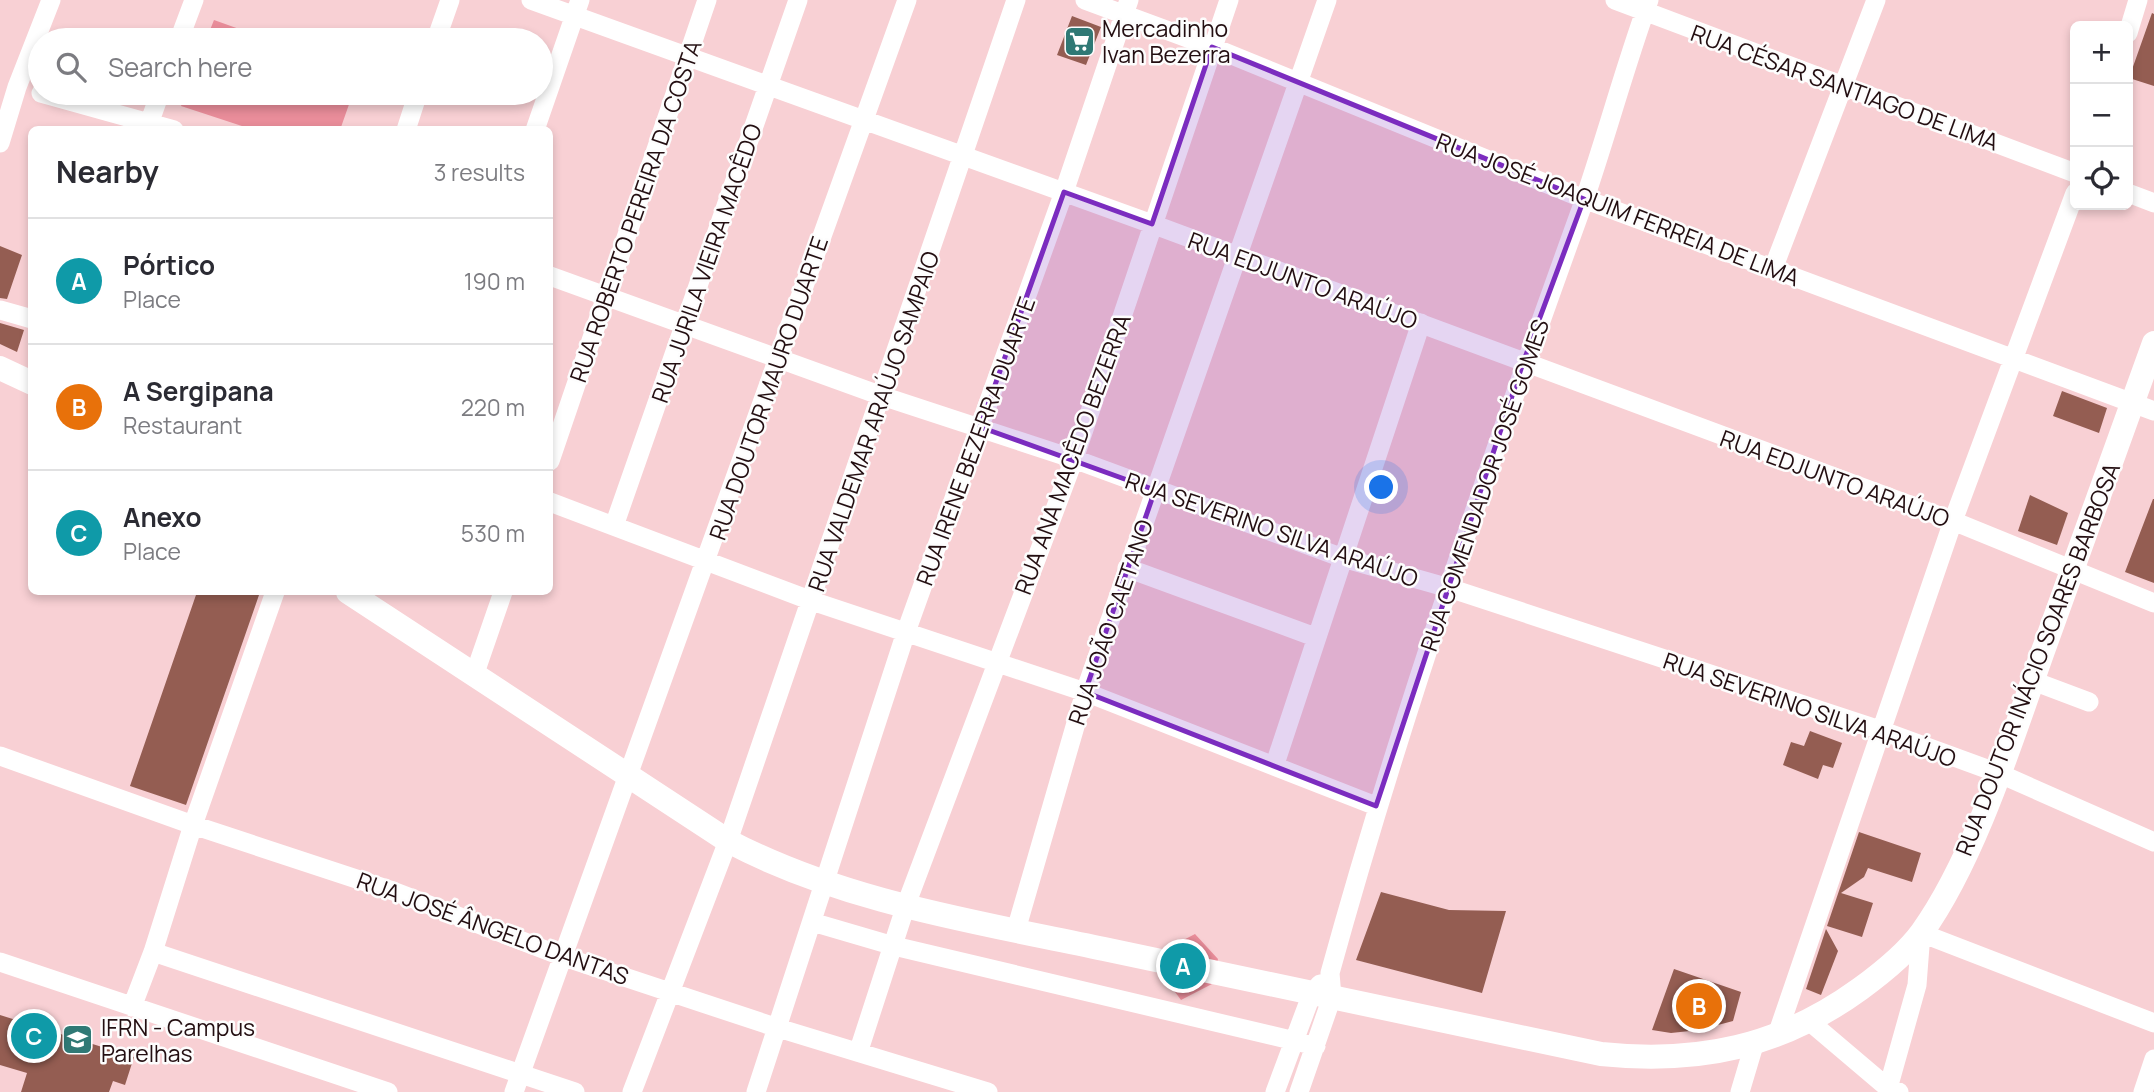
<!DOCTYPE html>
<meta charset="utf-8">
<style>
body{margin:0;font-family:Manrope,sans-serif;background:#f7f7f7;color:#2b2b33}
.controls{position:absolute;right:21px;top:21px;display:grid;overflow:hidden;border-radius:10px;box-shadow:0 4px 10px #0003}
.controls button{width:63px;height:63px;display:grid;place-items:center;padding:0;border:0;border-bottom:2px solid #e1e1e2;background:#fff;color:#2b2b33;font:35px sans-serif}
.you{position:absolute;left:1382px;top:488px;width:24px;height:24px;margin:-18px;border:5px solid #fff;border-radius:50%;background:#1a73e8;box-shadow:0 0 0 10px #1a73e833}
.badge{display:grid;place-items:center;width:46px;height:46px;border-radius:50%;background:#307975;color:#fff;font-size:23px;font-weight:700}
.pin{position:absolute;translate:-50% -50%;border:4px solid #fff;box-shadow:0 2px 7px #0006}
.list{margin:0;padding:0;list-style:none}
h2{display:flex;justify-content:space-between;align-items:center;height:91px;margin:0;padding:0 28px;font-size:30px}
h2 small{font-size:23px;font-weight:400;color:#7c7c81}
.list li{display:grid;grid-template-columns:46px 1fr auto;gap:21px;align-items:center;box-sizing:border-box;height:126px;padding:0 28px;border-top:2px solid #e1e1e2}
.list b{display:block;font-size:26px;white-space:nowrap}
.list p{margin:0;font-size:23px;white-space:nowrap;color:#7c7c81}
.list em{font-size:23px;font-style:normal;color:#7c7c81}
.icon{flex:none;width:38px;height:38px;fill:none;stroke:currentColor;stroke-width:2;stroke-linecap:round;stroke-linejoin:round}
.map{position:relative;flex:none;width:2154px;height:1092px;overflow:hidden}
.search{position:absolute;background:#fff;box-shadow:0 4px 10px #0003;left:28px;top:28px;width:525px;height:77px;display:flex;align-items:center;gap:18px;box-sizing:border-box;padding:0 24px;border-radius:38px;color:#7c7c81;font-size:26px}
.panel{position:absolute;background:#fff;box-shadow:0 4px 10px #0003;left:28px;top:126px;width:525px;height:469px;border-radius:10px}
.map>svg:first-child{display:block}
.green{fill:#e98d9a}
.building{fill:#945d52}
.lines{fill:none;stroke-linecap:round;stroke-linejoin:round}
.minor{stroke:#fff;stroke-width:19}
.major{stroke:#fff;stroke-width:24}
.marked{fill:#7b2cbf;fill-opacity:0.2;stroke:#7b2cbf;stroke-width:5;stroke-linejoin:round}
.labels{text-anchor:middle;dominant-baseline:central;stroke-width:5;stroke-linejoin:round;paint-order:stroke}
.poi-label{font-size:23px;fill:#230e11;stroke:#fdfdfd;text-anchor:start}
.street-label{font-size:23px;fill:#230e11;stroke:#fdfdfd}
</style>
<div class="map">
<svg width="2154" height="1092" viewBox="0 0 2154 1092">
<rect width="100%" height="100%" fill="#f8d0d4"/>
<!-- green -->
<path class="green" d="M214,20l56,20h-64z
M186,93h167l-13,37 -89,-1 -70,-23z
M1195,934l23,25 -6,25 -31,16 -20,-27 7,-25z"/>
<!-- building -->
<path class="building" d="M2152,13l2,1v72l-25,-8z
M1072,16l29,11 -15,38 -29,-10z
M0,246l22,9 -15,44 -7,-1z
M0,323l24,7 -7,22 -17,-8z
M2062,391l45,17 -8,25 -46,-17z
M2030,495l38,18 -11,32 -39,-14z
M2153,499h1v84l-29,-11z
M197,592h53l9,3 -73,210 -56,-19z
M1810,731l32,12 -9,25 -10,-3 -5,14 -35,-14 8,-23 13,4z
M1859,832l62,21 -9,29 -44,-14 -4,9 -23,16 32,10 -11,34 -35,-11z
M1381,892l68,18 57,1 -24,82 -126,-33z
M1826,929l12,22 -17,44 -15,-6z
M1674,969l67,23 -8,29 -34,9 -28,3 -19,-3z
M0,1015l134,42 -9,28 -12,-4 -4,11h-88l6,-19 -27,-8z"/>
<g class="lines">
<!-- minor -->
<path class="minor" d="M531,0l621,224 801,297 201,82
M1085,0l127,47 372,152 570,212
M1615,0l460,173
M2128,33l10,-33
M179,40l15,-40
M436,40l14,-40
M41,93l133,37
M150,121l10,-28
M406,130l12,-37
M535,130l45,-130
M0,143l17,-56 34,-87
M2128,193l26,10
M1773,269l103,-269
M550,276l332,120 192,63 269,99 106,30 431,142 118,43 156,69
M0,310l32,9
M550,461l157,-461
M550,502l262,99 273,91 291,114
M614,526l184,-526
M1127,568l188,69
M475,673l28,-81
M2033,681l56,21
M0,756l193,69 200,66 168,65 217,72 210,64
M1275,764l146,-441
M812,922l82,24 422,100
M1016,930l69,-238 242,-692
M153,952l422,140
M0,962l388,130
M132,1007l21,-55 40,-127 82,-233
M1809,1021l79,67 11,4
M1777,1035l176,-514 122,-328
M859,1050l47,-145 168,-446 155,-459
M514,1092l393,-1092
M632,1092l96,-251 288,-841
M756,1092l150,-460 158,-440 65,-192
M1275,1092l37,-99 8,-9
M1299,1092l33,-95 -2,-24c72,-261 162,-517 254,-772 23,-67 41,-135 65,-201
M1740,1092l14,-47
M1887,1092l30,-107 4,-52 233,90
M2143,1092l11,-33"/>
<!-- major -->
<path class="major" d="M0,368l32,15
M348,592l380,249c116,61 249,81 376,108 165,35 331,70 497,105 98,10 179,-7 259,-65 22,-16 46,-35 62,-57 53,-74 90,-194 121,-281 37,-102 74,-205 111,-308"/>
</g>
<!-- marked area -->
<path class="marked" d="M1212,47l372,152 -61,164 -147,443 -291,-114 70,-202 -175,-63 84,-235 88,32z"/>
<!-- icons -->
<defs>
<symbol id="supermarket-square" viewBox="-11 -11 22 22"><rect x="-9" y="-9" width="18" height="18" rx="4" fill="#307975" stroke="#fdfdfd"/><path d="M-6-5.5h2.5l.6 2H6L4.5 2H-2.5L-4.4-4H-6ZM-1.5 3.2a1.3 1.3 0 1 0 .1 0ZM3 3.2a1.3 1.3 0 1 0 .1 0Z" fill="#fff"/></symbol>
<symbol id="university-square" viewBox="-11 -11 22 22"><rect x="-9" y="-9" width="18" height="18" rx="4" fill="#307975" stroke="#fdfdfd"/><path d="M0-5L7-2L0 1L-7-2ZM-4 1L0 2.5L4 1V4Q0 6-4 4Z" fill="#fff"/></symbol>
</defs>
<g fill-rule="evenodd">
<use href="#supermarket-square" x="1062" y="24" width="35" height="35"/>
<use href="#university-square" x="60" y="1022" width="35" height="35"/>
</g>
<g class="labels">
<!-- poi labels -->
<g class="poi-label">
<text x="1102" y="28">Mercadinho<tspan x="1102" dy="26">Ivan Bezerra</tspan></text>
<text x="101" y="1027">IFRN - Campus<tspan x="101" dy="26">Parelhas</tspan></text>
</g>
<!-- street labels -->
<g class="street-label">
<text transform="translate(1845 87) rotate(20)">RUA CÉSAR SANTIAGO DE LIMA</text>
<text transform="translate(1618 209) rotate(21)">RUA JOSÉ JOAQUIM FERREIA DE LIMA</text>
<text transform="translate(635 211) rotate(-71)">RUA ROBERTO PEREIRA DA COSTA</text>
<text transform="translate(706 263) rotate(-71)">RUA JURILA VIEIRA MACÊDO</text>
<text transform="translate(1303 280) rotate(20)">RUA EDJUNTO ARAÚJO</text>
<text transform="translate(768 388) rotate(-71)">RUA DOUTOR MAURO DUARTE</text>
<text transform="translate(873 421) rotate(-71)">RUA VALDEMAR ARAÚJO SAMPAIO</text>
<text transform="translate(975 441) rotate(-70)">RUA IRENE BEZERRA DUARTE</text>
<text transform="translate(1072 454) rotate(-70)">RUA ANA MACÊDO BEZERRA</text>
<text transform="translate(1835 478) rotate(20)">RUA EDJUNTO ARAÚJO</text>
<text transform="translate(1484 485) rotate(-71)">RUA COMENDADOR JOSÉ GOMES</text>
<text transform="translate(1272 529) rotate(19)">RUA SEVERINO SILVA ARAÚJO</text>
<text transform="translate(1110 622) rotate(-71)">RUA JOÃO CAETANO</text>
<text transform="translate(2037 659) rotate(-69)">RUA DOUTOR INÁCIO SOARES BARBOSA</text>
<text transform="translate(1810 709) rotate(19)">RUA SEVERINO SILVA ARAÚJO</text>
<text transform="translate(493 928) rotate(20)">RUA JOSÉ ÂNGELO DANTAS</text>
</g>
</g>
</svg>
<div class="controls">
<button>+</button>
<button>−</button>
<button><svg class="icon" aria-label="locate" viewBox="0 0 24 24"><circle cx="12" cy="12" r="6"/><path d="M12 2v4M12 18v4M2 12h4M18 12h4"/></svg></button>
</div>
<div class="you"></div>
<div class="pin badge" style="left:1183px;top:966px;background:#0f9aa8">A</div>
<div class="pin badge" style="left:1699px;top:1006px;background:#e8710a">B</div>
<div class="pin badge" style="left:34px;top:1036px;background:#0f9aa8">C</div>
<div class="search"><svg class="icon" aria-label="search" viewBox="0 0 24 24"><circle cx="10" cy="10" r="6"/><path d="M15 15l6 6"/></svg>Search here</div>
<section class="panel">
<h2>Nearby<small>3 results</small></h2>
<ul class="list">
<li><span class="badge" style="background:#0f9aa8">A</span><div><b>Pórtico</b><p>Place</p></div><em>190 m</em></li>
<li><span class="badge" style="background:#e8710a">B</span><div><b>A Sergipana</b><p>Restaurant</p></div><em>220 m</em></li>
<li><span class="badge" style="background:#0f9aa8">C</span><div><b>Anexo</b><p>Place</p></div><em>530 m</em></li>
</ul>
</section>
</div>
